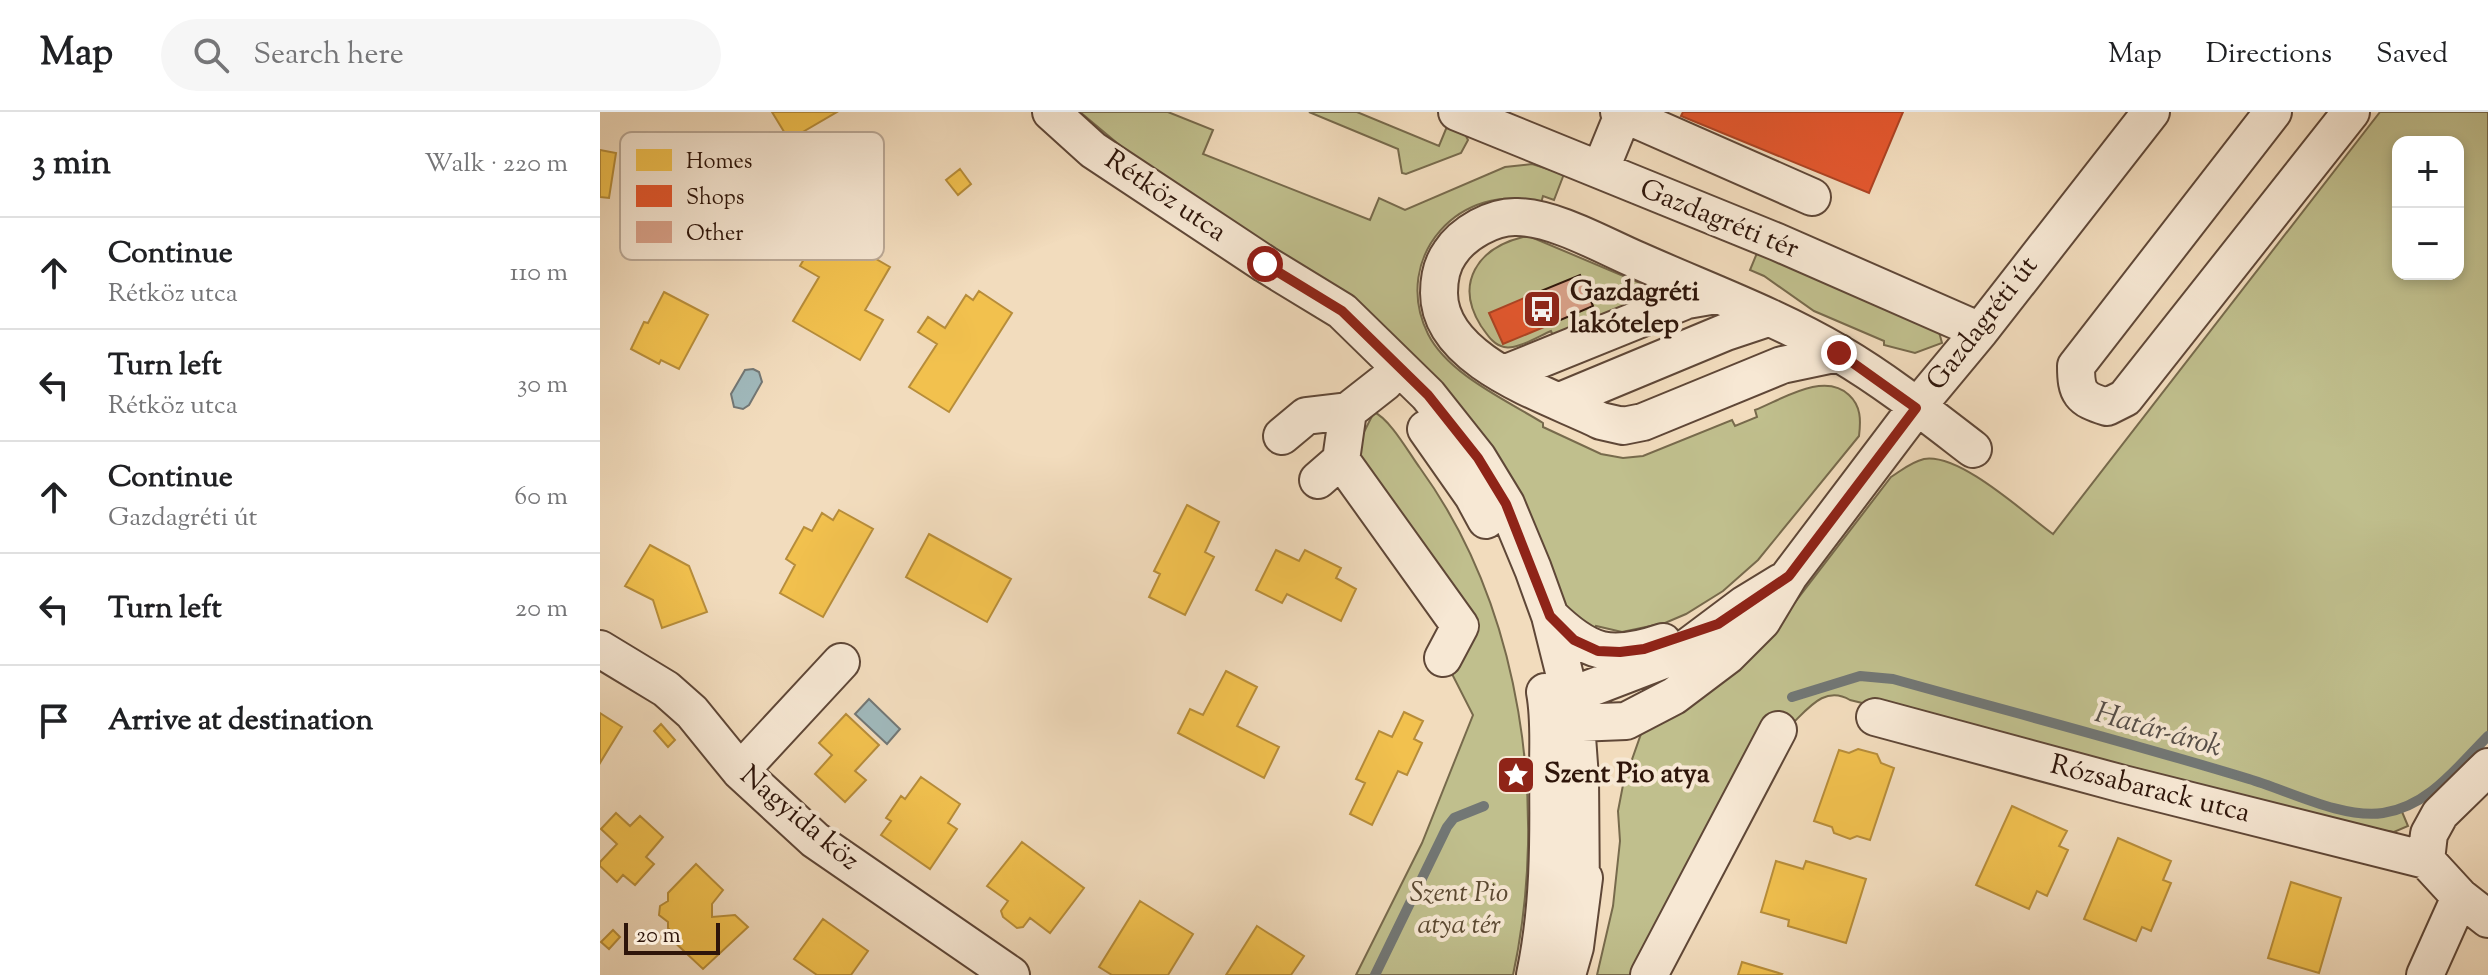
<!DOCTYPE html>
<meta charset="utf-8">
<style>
body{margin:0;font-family:"Sorts Mill Goudy",serif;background:#f6f6f6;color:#202124}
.controls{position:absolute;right:24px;top:24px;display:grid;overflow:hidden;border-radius:16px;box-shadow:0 4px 12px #0003}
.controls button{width:72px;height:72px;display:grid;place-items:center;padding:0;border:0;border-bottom:2px solid #e0e0e0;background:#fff;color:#202124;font:40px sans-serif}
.scale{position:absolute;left:24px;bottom:20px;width:96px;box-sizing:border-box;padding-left:8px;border:4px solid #2e150a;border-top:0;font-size:22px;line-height:28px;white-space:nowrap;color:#2e150a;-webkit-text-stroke:6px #f7e8d4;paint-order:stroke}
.stop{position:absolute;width:24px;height:24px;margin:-18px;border:6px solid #8f2418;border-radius:50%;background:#fff}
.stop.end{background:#8f2418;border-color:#fff;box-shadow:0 2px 8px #0008}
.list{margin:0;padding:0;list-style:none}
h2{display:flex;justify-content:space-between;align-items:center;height:104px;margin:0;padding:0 32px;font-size:34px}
h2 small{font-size:26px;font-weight:400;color:#757577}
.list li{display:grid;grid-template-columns:52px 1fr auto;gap:24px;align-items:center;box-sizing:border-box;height:112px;padding:0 32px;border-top:2px solid #e0e0e0}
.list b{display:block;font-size:30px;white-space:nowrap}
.list p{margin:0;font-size:26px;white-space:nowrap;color:#757577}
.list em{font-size:26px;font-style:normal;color:#757577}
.icon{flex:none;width:44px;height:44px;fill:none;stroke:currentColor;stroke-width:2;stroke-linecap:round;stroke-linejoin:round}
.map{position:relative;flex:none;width:1888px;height:863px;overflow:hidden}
header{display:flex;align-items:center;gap:48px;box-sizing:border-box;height:112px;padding:0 40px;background:#fff;border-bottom:2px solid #e0e0e0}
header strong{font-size:38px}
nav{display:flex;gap:44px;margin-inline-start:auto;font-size:28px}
.search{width:560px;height:72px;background:#f6f6f6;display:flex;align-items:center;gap:20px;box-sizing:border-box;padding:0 28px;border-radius:44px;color:#757577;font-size:30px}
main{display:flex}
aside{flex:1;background:#fff}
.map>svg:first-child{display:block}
.green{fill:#c0bf8d;stroke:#776a4c;stroke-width:2;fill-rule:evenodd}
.water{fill:#a0b9bc;stroke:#727775;stroke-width:2}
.homes{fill:#f2c14e;stroke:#b78d3a;stroke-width:2}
.shops{fill:#e4572e;stroke:#ad4323;stroke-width:2}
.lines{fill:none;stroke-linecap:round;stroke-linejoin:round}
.stream{stroke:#727775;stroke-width:10}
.building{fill:#d9a189;stroke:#2e150a;stroke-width:2}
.minor-casing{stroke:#5f4737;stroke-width:40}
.minor{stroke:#f7e8d4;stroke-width:36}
.route{stroke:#8f2418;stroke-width:10}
.labels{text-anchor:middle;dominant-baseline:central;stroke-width:8;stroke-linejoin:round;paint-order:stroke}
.street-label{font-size:28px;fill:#2e150a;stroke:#f7e8d4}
.poi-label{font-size:28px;font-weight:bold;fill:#2e150a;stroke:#f7e8d4;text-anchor:start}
.park-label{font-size:28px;font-style:italic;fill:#5a4831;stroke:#f7e8d4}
.water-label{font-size:30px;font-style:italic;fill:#564e48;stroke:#f7e8d4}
.key{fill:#f7e8d4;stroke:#bba997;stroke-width:2}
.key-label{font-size:22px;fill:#2e150a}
</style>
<header>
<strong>Map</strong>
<div class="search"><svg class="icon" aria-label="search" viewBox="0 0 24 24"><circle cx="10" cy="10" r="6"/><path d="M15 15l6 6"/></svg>Search here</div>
<nav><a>Map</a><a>Directions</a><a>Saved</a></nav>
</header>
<main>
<aside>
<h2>3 min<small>Walk · 220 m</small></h2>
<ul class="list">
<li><svg class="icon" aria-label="ahead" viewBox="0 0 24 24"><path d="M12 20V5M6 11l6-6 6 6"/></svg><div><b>Continue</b><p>Rétköz utca</p></div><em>110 m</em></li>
<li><svg class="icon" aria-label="left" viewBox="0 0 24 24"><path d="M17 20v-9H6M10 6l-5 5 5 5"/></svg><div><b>Turn left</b><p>Rétköz utca</p></div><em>30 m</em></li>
<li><svg class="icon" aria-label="ahead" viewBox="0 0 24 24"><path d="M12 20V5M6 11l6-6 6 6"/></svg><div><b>Continue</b><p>Gazdagréti út</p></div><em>60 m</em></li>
<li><svg class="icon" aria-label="left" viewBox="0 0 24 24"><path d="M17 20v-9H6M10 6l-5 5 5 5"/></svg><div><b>Turn left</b></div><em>20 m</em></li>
<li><svg class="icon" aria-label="arrive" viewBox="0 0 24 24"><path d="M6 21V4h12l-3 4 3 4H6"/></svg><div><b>Arrive at destination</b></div></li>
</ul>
</aside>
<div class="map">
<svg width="1888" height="863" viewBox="0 0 1888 863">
<rect width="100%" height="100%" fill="#f2dcbd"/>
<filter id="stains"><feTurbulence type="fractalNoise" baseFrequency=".0025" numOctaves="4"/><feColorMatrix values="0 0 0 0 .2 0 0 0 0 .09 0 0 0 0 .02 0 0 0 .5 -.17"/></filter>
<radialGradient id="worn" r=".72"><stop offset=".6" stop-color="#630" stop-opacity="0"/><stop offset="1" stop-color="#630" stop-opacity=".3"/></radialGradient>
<!-- green -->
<path class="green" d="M480,0h88l45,18 -10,24 167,66 9,-22 26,12 100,-43 27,-3 32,10 -10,26 -11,-4 -2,7c-80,-24 -151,54 -113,131 20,40 78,66 115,89v4l58,27 22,4 20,-2 89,-36 3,6 22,-9 -2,-7c26,-10 69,-39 94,-15 12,11 12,25 10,41l-101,124 -35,31 -37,23 -21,9 -43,9 -26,-6 -5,10 -22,-23 -29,-57 -240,-291 -165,-107z
M709,0h48l82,34 9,-22 17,10 3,6 -7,13 -55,21 -4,-1 -4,-24z
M1780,0h108v624c-27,27 -50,59 -88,71l8,19 -14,6 -8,-1 -536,-131c-23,-14 -39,5 -55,21l-13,-8 -145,262h-40l16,-69 7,-65 -2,-30 5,-26 18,-51 64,-43 51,-45 36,-40 99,-129c11,-7 20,-15 33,-18 36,-6 100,54 129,75zM1798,30h60v132h-60z
M923,125h8l109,46c4,6 6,10 2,17l-87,40 -4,-9c-12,5 -34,19 -47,16 -11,-2 -17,-13 -23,-21 -27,-43 -3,-78 42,-89z
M1157,141l182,79 3,11 -27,10 -31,-8v-4l-70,-30 -50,-35 -14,-6z
M774,300c16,7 35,41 46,56 102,141 129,339 93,507h-157l66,-132 51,-128 -23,-45 14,-28 -106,-183 2,-19z"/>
<!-- water -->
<path class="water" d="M153,257l6,3 3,10 -13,23 -6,4 -9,-2 -3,-13 14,-24z
M269,587l31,30 -13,15 -32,-30z"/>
<!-- homes -->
<path class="homes" d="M172,0h65l-48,28z
M0,38l16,3 -7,45 -9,-1z
M360,57l11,15 -13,11 -12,-15z
M222,116l68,39 -25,43 18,10 -23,40 -67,-39 26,-44 -19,-11z
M379,179l33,22 -63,99 -40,-25 28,-43 -19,-12 10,-15 17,11 21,-33 7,5z
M64,180l44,23 -29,54 -18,-9 -2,4 -28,-15 13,-27 4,1z
M587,393l32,17 -14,30 9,5 -29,58 -36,-18 11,-23 -6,-3z
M239,398l34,19 -50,88 -43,-24 15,-28 -9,-6 18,-32 8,4 10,-18 11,7z
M329,422l82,45 -24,43 -81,-45z
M50,433l39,21 18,46 -45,16 -9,-28 -28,-14z
M676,438l23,11 6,-11 36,18 -5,10 20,11 -15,32 -54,-27 -5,9 -26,-13z
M626,559l31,16 -20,39 42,21 -15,31 -86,-45 12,-24 13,6z
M804,600l19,9 -9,18 8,4 -15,32 -9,-4 -26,54 -22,-11 15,-31 -9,-4 23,-48 13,6z
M0,601l22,14 -22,36z
M246,602l33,31 -24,26 11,9 -21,22 -30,-28 17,-19 -13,-12z
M61,612l14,16 -7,7 -14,-16z
M1258,637l19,5 4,9 13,5 -24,72 -13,-4 -7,3 -16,-6 -2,-6 -18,-6 25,-71 10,3z
M321,665l39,27 -12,19 9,6 -27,40 -49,-34 10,-14 -5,-3 15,-22 4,3z
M1412,694l55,25 -8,15 9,4 -21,46 -10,-5 -8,18 -53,-24z
M16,701l14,13 10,-10 23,21 -17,20 8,7 -19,21 -12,-10 -6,7 -17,-16v-4l17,-18 -16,-15z
M1518,726l53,23 -8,19 8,3 -20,48 -9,-4 -6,14 -52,-22z
M422,730l62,46 -34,45 -20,-15 -7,9 -6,1 -14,-11 -2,-6 7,-10 -21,-15z
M1176,749l27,8 3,-8 60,18 -20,64 -58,-17 1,-6 -28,-8z
M96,752l27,26 -11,14v13l23,-2 13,12 -45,42 -34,-32 3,-5 -4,-4v-6l-9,-7 1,-9 8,-5v-8z
M1691,770l50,16 -22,75 -51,-15z
M540,789l53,33 -25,41h-56l-13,-8z
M223,807l45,32 -17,24h-34l-23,-16z
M657,814l47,30 -13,19h-65z
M13,818l7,7 -11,12 -8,-7z
M1142,850l40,12 -1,1h-43z"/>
<!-- shops -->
<path class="shops" d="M1083,0h220l-34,81 -188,-77z
M936,181l13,32 -46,19 -14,-31z"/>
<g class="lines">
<!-- stream -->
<path class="stream" d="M1192,585l68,-21 33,3c118,33 238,64 356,100 38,11 93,40 134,34 46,-7 74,-46 105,-77
M775,863l72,-148 7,-9 30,-12"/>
</g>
<!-- building -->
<path class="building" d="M980,163l13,31 -44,19 -13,-32z"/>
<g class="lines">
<defs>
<path id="minor" d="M451,0l42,38 172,114 77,47 86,84 50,63 28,46 27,65 17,47 20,80 6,27 4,55 1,122
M857,0l320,130 203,89
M1019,0l193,85
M1673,0l-197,254c0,27 4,33 31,41l18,-9 226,-286
M1006,44l18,-44
M1239,241l-57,12 -139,57 -20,4 -22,-5c-52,-26 -162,-59 -162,-128 0,-14 3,-29 11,-40 13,-20 43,-37 67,-36 39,1 85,28 120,43 67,30 139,56 203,94 46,27 90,62 133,95
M904,262l183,-74 29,-5
M960,289l166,-69 42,-14
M826,317l47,67 13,24
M682,324l24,-20 42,-5
M741,348l119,166 -17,32
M718,368l23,-20 7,-49 37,-29
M950,504c39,38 60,44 113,26
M0,537l66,40 26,23 48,59 75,69 196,135
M952,599l18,-15 107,-41 68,-51 36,-22
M954,603l22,8 50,-2 48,-25 53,-40 35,-35 27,-45 127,-168 64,-77 171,-219
M1275,605l248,67 303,76
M140,659l101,-109
M1860,785l28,22
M935,863c14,-66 14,-135 13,-203 0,-27 2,-53 -3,-80
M967,863l8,-28 9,-69
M1049,863l129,-245
M1825,863l35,-78 -34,-37 3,-26 11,-20 48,-47"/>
</defs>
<!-- minor casing -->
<use href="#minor" class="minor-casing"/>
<!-- minor -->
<use href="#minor" class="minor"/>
</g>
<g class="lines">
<!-- route -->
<path class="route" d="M665,152l77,47 86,84 50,63 28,46 44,112 24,24 24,11 22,1 24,-3 74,-25 71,-48 127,-168 -77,-55"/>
</g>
<!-- icons -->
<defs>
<symbol id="bus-square" viewBox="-11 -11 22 22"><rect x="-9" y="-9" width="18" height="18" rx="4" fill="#8f2418" stroke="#f7e8d4"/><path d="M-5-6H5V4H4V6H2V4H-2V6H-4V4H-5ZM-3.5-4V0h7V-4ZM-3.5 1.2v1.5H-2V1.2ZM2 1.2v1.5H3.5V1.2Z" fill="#fff"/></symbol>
<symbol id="sight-square" viewBox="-11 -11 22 22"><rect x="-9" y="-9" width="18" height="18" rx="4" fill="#8f2418" stroke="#f7e8d4"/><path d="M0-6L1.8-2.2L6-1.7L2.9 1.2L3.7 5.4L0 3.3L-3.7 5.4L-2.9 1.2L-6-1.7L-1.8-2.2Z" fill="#fff"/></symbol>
</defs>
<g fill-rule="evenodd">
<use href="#bus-square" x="920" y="175" width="44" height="44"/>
<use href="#sight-square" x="894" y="641" width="44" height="44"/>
</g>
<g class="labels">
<!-- street labels -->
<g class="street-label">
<text transform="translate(565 85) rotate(34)">Rétköz utca</text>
<text transform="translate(1119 108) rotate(22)">Gazdagréti tér</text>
<text transform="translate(1383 212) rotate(-52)">Gazdagréti út</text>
<text transform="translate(1550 678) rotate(14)">Rózsabarack utca</text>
<text transform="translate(199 707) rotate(40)">Nagyida köz</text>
</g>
<!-- poi labels -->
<g class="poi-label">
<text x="970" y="181">Gazdagréti<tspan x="970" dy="32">lakótelep</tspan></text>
<text x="944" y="663">Szent Pio atya</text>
</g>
<!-- park labels -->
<g class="park-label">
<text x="859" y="782">Szent Pio<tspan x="859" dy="32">atya tér</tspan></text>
</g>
<!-- water labels -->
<g class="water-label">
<text transform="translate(1558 619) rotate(16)">Határ-árok</text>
</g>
</g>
<!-- legend -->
<rect x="20" y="20" width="264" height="128" rx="12" class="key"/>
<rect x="36" y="37" width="36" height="22" fill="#f2c14e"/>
<rect x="36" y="73" width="36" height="22" fill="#e4572e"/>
<rect x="36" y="109" width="36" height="22" fill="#d9a189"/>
<g class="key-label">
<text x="86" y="56">Homes</text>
<text x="86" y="92">Shops</text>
<text x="86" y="128">Other</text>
</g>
<rect width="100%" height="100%" filter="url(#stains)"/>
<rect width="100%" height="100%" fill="url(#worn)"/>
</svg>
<div class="controls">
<button>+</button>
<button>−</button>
</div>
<div class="scale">20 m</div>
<div class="stop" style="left:665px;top:152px"></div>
<div class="stop end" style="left:1239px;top:241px"></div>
</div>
</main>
